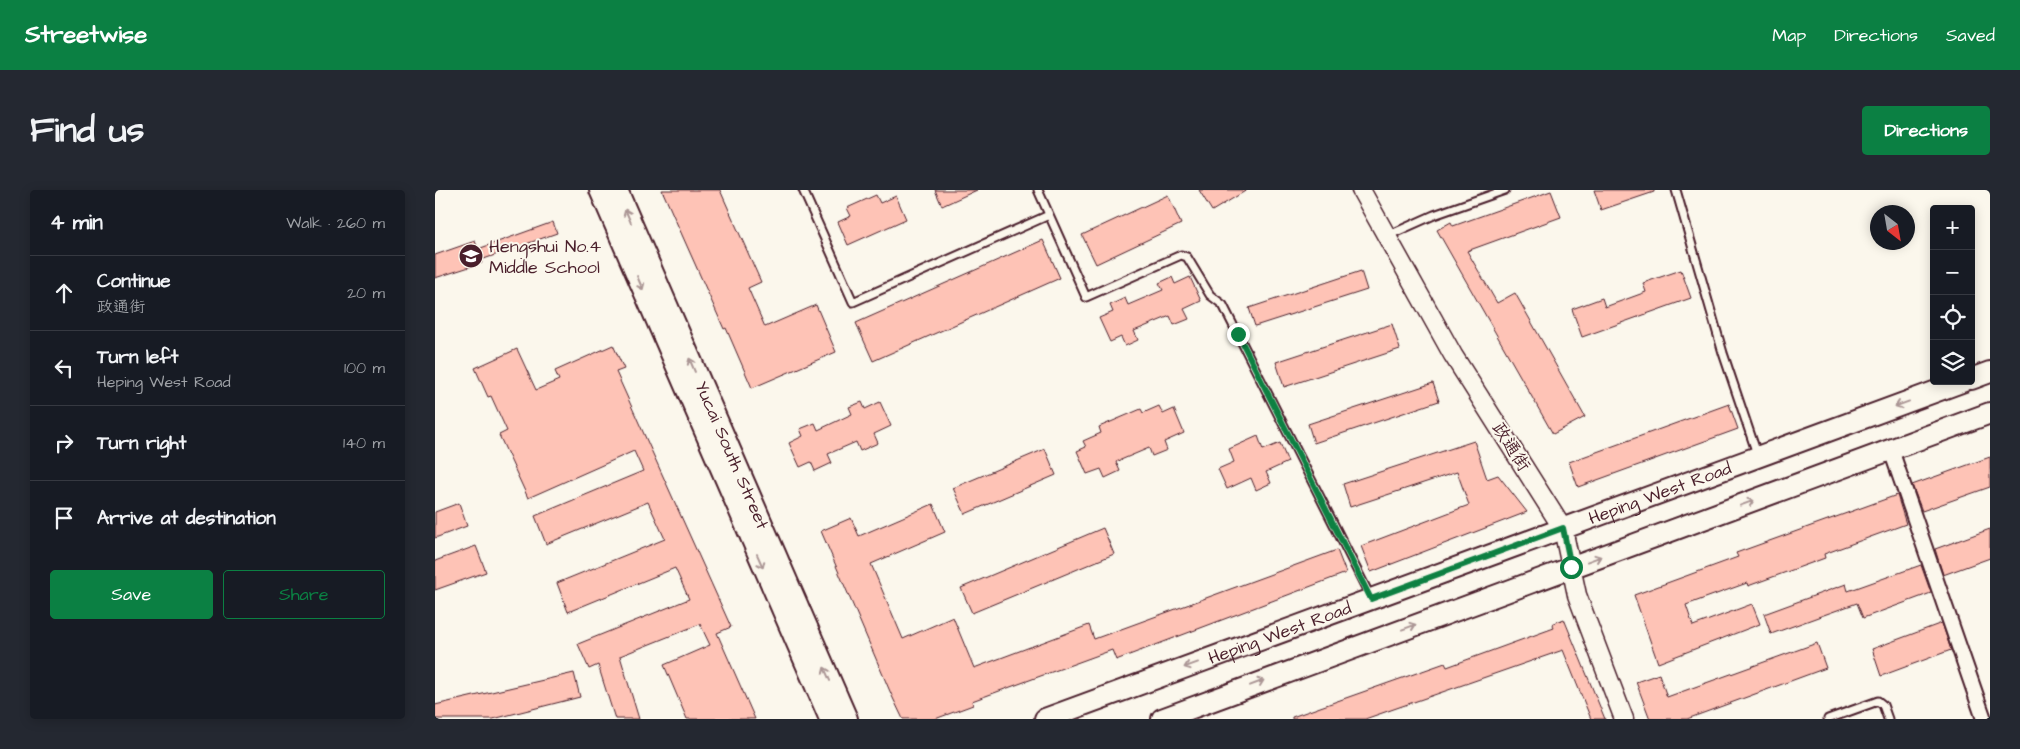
<!DOCTYPE html>
<meta charset="utf-8">
<style>
body{margin:0;font-family:"Architects Daughter","LXGW WenKai TC",sans-serif;background:#242831;color:#f1f3f6}
.controls{position:absolute;right:15px;top:15px;display:grid;overflow:hidden;border-radius:5px;box-shadow:0 2px 12px #0003}
.controls button{width:45px;height:45px;display:grid;place-items:center;padding:0;border:0;border-bottom:1px solid #363941;background:#171b24;color:#f1f3f6;font:25px sans-serif}
.compass{position:absolute;left:1435px;top:15px;width:45px;height:45px;border-radius:50%;background:#171b24;box-shadow:0 2px 12px #0003;rotate:149deg}
.stop{position:absolute;width:15px;height:15px;margin:-11px;border:4px solid #0b8043;border-radius:50%;background:#fff}
.stop.end{background:#0b8043;border-color:#fff;box-shadow:0 1px 5px #0008}
.list{margin:0;padding:0;list-style:none}
h2{display:flex;justify-content:space-between;align-items:center;height:65px;margin:0;padding:0 20px;font-size:21px}
h2 small{font-size:16px;font-weight:400;color:#9ea1a6}
.list li{display:grid;grid-template-columns:32px 1fr auto;gap:15px;align-items:center;box-sizing:border-box;height:75px;padding:0 20px;border-top:1px solid #363941}
.list b{display:block;font-size:19px;white-space:nowrap}
.list p{margin:0;font-size:16px;white-space:nowrap;color:#9ea1a6}
.list em{font-size:16px;font-style:normal;color:#9ea1a6}
.actions{display:flex;gap:10px;padding:15px 20px}
.actions a{flex:1;padding:11px 0;border:1px solid #0b8043;border-radius:5px;text-align:center;font-size:18px;color:#0b8043}
.actions .main{background:#0b8043;color:#fff}
.icon{flex:none;width:28px;height:28px;fill:none;stroke:currentColor;stroke-width:2;stroke-linecap:round;stroke-linejoin:round}
.map{position:relative;flex:none;width:1555px;height:529px;overflow:hidden;border-radius:5px}
header{display:flex;align-items:center;gap:30px;box-sizing:border-box;height:70px;padding:0 25px;background:#0b8043;color:#fff}
header strong{font-size:24px}
nav{display:flex;gap:28px;margin-inline-start:auto;font-size:18px}
.intro{display:flex;align-items:center;justify-content:space-between;box-sizing:border-box;height:120px;padding:0 30px}
h1{margin:0;font-size:35px}
.button{padding:12px 22px;border-radius:5px;background:#0b8043;color:#fff;font-size:18px;font-weight:700}
main{display:flex;gap:30px;padding:0 30px}
aside{flex:1;background:#171b24;border-radius:5px;box-shadow:0 2px 12px #0003}
.map>svg:first-child{display:block}
.building{fill:#fec3b6;stroke:#4a1f2b}
.lines{fill:none;stroke-linecap:round;stroke-linejoin:round}
.service-casing{stroke:#4a1f2b;stroke-width:11}
.minor-casing{stroke:#4a1f2b;stroke-width:18}
.tertiary-casing{stroke:#4a1f2b;stroke-width:21}
.secondary-casing{stroke:#4a1f2b;stroke-width:24}
.service{stroke:#fbf7ec;stroke-width:7}
.minor{stroke:#fbf7ec;stroke-width:14}
.tertiary{stroke:#fbf7ec;stroke-width:18}
.secondary{stroke:#fbf7ec;stroke-width:20}
.oneway{stroke:#ab9695}
.route{stroke:#0b8043;stroke-width:6}
.labels{text-anchor:middle;dominant-baseline:central;stroke-width:4;stroke-linejoin:round;paint-order:stroke}
.poi-label{font-size:18px;fill:#4a1f2b;stroke:#fbf7ec;text-anchor:start}
.street-label{font-size:18px;fill:#4a1f2b;stroke:#fbf7ec}
</style>
<header>
<strong>Streetwise</strong>
<nav><a>Map</a><a>Directions</a><a>Saved</a></nav>
</header>
<div class="intro"><h1>Find us</h1><a class="button">Directions</a></div>
<main>
<aside>
<h2>4 min<small>Walk · 260 m</small></h2>
<ul class="list">
<li><svg class="icon" aria-label="ahead" viewBox="0 0 24 24"><path d="M12 20V5M6 11l6-6 6 6"/></svg><div><b>Continue</b><p>政通街</p></div><em>20 m</em></li>
<li><svg class="icon" aria-label="left" viewBox="0 0 24 24"><path d="M17 20v-9H6M10 6l-5 5 5 5"/></svg><div><b>Turn left</b><p>Heping West Road</p></div><em>100 m</em></li>
<li><svg class="icon" aria-label="right" viewBox="0 0 24 24"><path d="M7 20v-9h11M14 6l5 5-5 5"/></svg><div><b>Turn right</b></div><em>140 m</em></li>
<li><svg class="icon" aria-label="arrive" viewBox="0 0 24 24"><path d="M6 21V4h12l-3 4 3 4H6"/></svg><div><b>Arrive at destination</b></div></li>
</ul>
<div class="actions"><a class="main">Save</a><a>Share</a></div>
</aside>
<div class="map">
<svg width="1555" height="529" viewBox="0 0 1555 529">
<rect width="100%" height="100%" fill="#fbf7ec"/>
<filter id="ink" filterUnits="userSpaceOnUse"><feTurbulence type="fractalNoise" baseFrequency=".02" numOctaves="2"/><feDisplacementMap in="SourceGraphic" scale="10" xChannelSelector="R" yChannelSelector="G"/><feConvolveMatrix kernelMatrix="1 2 1 2 8 2 1 2 1" color-interpolation-filters="sRGB"/></filter>
<g filter="url(#ink)">
<!-- building -->
<path class="building" d="M227,0h58l41,92 -13,6 17,39 51,-22 20,47 -84,36 -26,-60 -2,1z
M500,0h42l-35,16z
M764,0h48l-35,21z
M1159,0h60v2l-53,18z
M1116,1l10,26 -94,34 30,52 18,-10 70,124 -32,17 -116,-204 14,-8 2,4z
M441,5l4,8 16,-7 10,23 -58,26 -10,-23 13,-6 -4,-8z
M733,5l13,29 -85,40 -14,-29z
M118,32l4,11 -76,27 1,3 -47,15v-23l40,-14 3,8z
M608,50l17,38 -187,83 -17,-38z
M1246,80l10,28 -109,39 -10,-28 30,-11 3,9 41,-15 -3,-9z
M926,81l6,19 -112,36 -6,-18z
M737,87l3,7 15,-7 11,24 -17,8 5,10 -15,6 -4,-9 -36,15 4,9 -13,6 -4,-9 -11,5 -11,-24 14,-6 -3,-7 15,-7 3,7 35,-15 -4,-7z
M957,134l8,25 -116,38 -8,-25z
M178,155l11,24 -8,3 115,255 -14,6 38,86h-68l-23,-54 46,-20 -10,-21 -80,32 19,63h-24l-17,-54 -9,4 -11,-25 111,-45 -14,-31 -107,44 -11,-29 108,-44 -17,-37 -102,42 -11,-28 108,-45 -9,-20 -106,47 -29,-63 8,-4 -16,-35 -3,1 -13,-29 42,-19 19,41 23,-10 -4,-9z
M998,193l6,18 -125,42 -6,-19z
M427,212l3,7 15,-7 11,24 -17,8 4,9 -18,8 -4,-9 -28,12 4,9 -17,8 -4,-9 -11,5 -11,-24 14,-7 -3,-7 15,-6 3,7 34,-16 -3,-7z
M1294,214l9,25 -160,58 -9,-25z
M724,216l4,8 11,-5 10,24 -20,9 3,8 -15,6 -3,-8 -33,14 4,9 -15,7 -4,-9 -14,5 -10,-23 9,-4 -3,-6 18,-8 -2,-6 42,-18 2,4z
M823,246l5,14 17,-7 8,19 -22,10 5,11 -15,7 -5,-12 -24,11 -9,-20 16,-7 -5,-13z
M1039,251l13,38 11,-4 29,37 -156,60 -10,-26 108,-41 -12,-33 -107,35 -7,-23z
M610,259l11,26 -91,39 -12,-26z
M1555,267v30l-68,24 -10,-26z
M1462,305l9,29 -82,30 1,4 -77,28 -1,-3 -61,22 7,21 59,-22 8,20 -102,39 -24,-68 104,-38 -2,-4z
M24,313l8,23 -32,12v-26z
M498,314l12,28 -74,32 32,75 50,-22 21,51 115,-43 5,14 243,-89 9,23 -230,87 -4,-10 -140,51 1,4 -38,14h-32l-11,-23 -71,-165 30,-13 8,18z
M668,338l11,26 -142,59 -11,-25z
M1555,339v29l-47,17 -8,-26z
M41,356l10,26 -51,18v-29z
M1486,375l10,28 -68,25 -6,-15 -86,31 -7,-20 82,-30 2,7z
M1129,429l41,100h-14l-28,-69 -198,69h-73v-2l153,-54 2,4 107,-39 -2,-4z
M1507,433l9,27 -70,26 -9,-27z
M1382,453l9,25 -139,51h-37l-14,-37 23,-8 8,23z
M139,483l6,24 -87,22h-58v-14z"/>
<g class="lines">
<defs>
<path id="service" d="M368,0l50,112 196,-87
M603,0l48,107 95,-42 6,2 23,38 13,10 148,293
M1241,0l47,163 34,101
M952,46l47,-21 71,-25
M1393,529l50,-18 5,4 5,14"/>
<path id="minor" d="M1456,260l93,269"/>
<path id="tertiary" d="M926,0l92,165 110,174 14,66 47,124"/>
<g id="secondary">
<path d="M165,0l230,529"/>
<path id="s1" d="M182,0l230,529"/>
<path d="M1536,189l19,-7"/>
<path id="s2" d="M610,529l919,-338"/>
<path d="M727,529l828,-306"/>
</g>
</defs>
<!-- service casing -->
<use href="#service" class="service-casing"/>
<!-- minor casing -->
<use href="#minor" class="minor-casing"/>
<!-- tertiary casing -->
<use href="#tertiary" class="tertiary-casing"/>
<!-- secondary casing -->
<use href="#secondary" class="secondary-casing"/>
<!-- service -->
<use href="#service" class="service"/>
<!-- minor -->
<use href="#minor" class="minor"/>
<!-- tertiary -->
<use href="#tertiary" class="tertiary"/>
<!-- secondary -->
<use href="#secondary" class="secondary"/>
</g>
<!-- one-way arrows -->
<defs><path id="oneway-shaft" d="M-6 0H5M1.5-3L5.5 0L1.5 3" fill="none" stroke-width="1.6" stroke-linecap="round" stroke-linejoin="round" transform="scale(1.25)"/></defs>
<g class="oneway">
<use href="#oneway-shaft" transform="translate(193 26) rotate(-113)"/>
<use href="#oneway-shaft" transform="translate(205 93) rotate(67)"/>
<use href="#oneway-shaft" transform="translate(257 175) rotate(-113)"/>
<use href="#oneway-shaft" transform="translate(1467 214) rotate(160)"/>
<use href="#oneway-shaft" transform="translate(1312 313) rotate(-20)"/>
<use href="#oneway-shaft" transform="translate(1159 369) rotate(-20)"/>
<use href="#oneway-shaft" transform="translate(325 371) rotate(66)"/>
<use href="#oneway-shaft" transform="translate(974 437) rotate(-20)"/>
<use href="#oneway-shaft" transform="translate(756 475) rotate(160)"/>
<use href="#oneway-shaft" transform="translate(392 484) rotate(-114)"/>
<use href="#oneway-shaft" transform="translate(822 493) rotate(-21)"/>
</g>
</g>
<g class="lines" filter="url(#ink)">
<!-- route -->
<path class="route" d="M803,144l133,265 192,-71 8,39"/>
</g>
<!-- icons -->
<defs>
<symbol id="school-disc" viewBox="-11 -11 22 22"><circle r="9.5" fill="#4a1f2b" stroke="#fbf7ec"/><path d="M0-5L7-2L0 1L-7-2ZM-4 1L0 2.5L4 1V4Q0 6-4 4Z" fill="#fff"/></symbol>
</defs>
<g fill-rule="evenodd">
<use href="#school-disc" x="22" y="52" width="28" height="28"/>
</g>
<g class="labels">
<!-- poi labels -->
<g class="poi-label">
<text x="54" y="56">Hengshui No.4<tspan x="54" dy="21">Middle School</tspan></text>
</g>
<!-- street labels -->
<g class="street-label">
<text transform="translate(1076 257) rotate(57)">政通街</text>
<text stroke="none"><textPath href="#s1" startOffset="289">Yucai South Street</textPath></text>
<text stroke="none"><textPath href="#s2" startOffset="655">Heping West Road</textPath></text>
<text stroke="none"><textPath href="#s2" startOffset="250">Heping West Road</textPath></text>
</g>
</g>
</svg>
<div class="controls">
<button>+</button>
<button>−</button>
<button><svg class="icon" aria-label="locate" viewBox="0 0 24 24"><circle cx="12" cy="12" r="6"/><path d="M12 2v4M12 18v4M2 12h4M18 12h4"/></svg></button>
<button><svg class="icon" aria-label="layers" viewBox="0 0 24 24"><path d="M12 4l9 5-9 5-9-5zM3 14l9 5 9-5"/></svg></button>
</div>
<svg class="compass" viewBox="-18 -18 36 36"><path d="M0-13l5 13h-10z" fill="#e53935"/><path d="M0 13l5-13h-10z" fill="#9ea1a6"/></svg>
<div class="stop" style="left:1136px;top:377px"></div>
<div class="stop end" style="left:803px;top:144px"></div>
</div>
</main>
